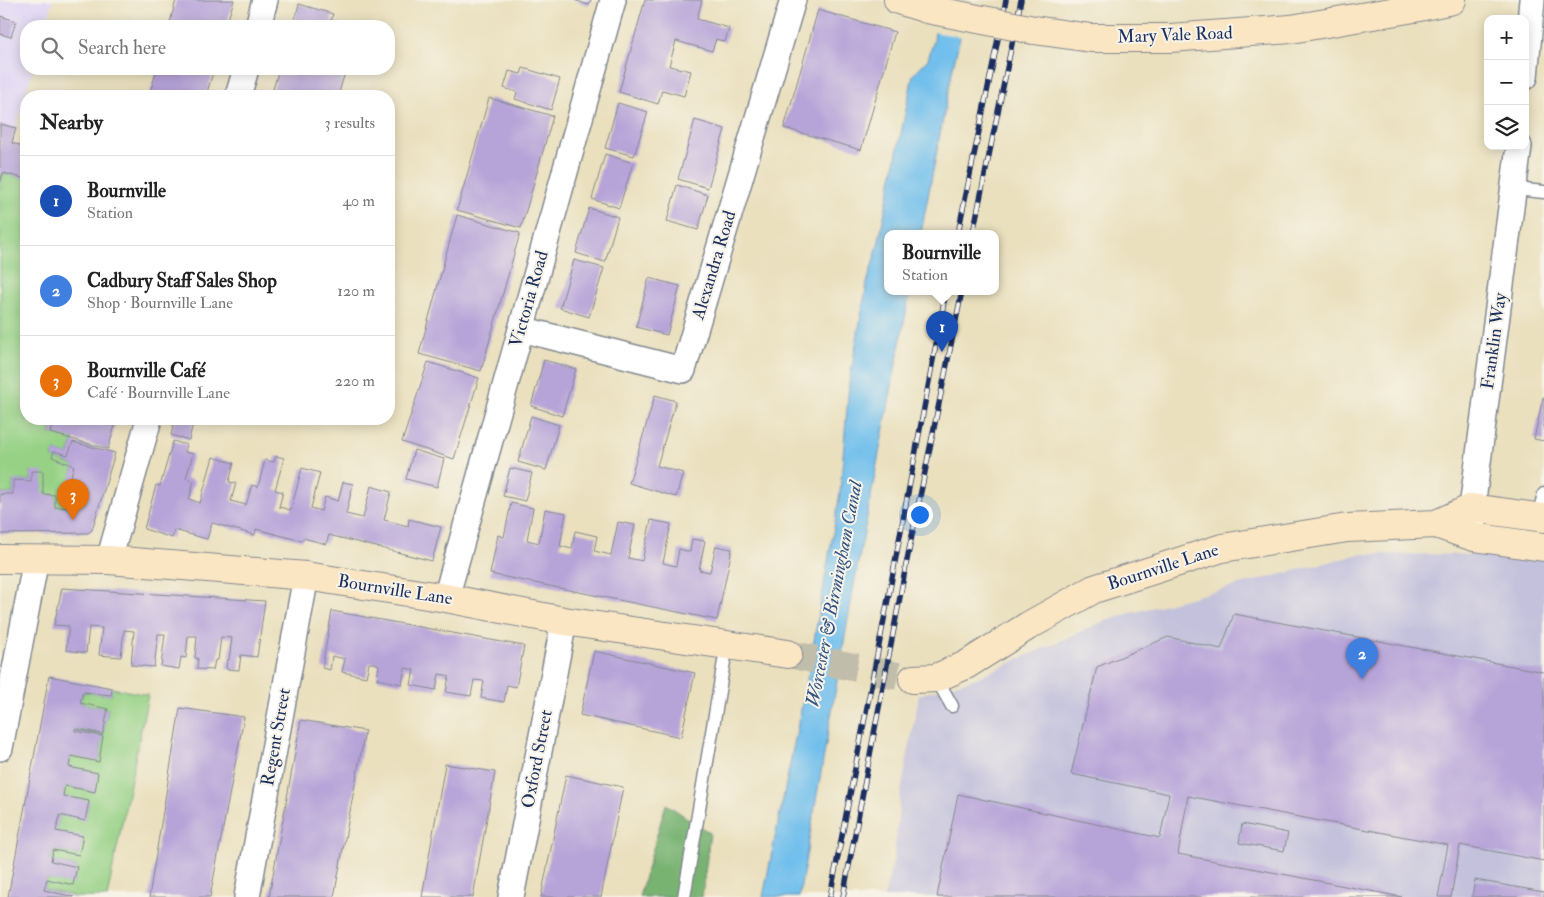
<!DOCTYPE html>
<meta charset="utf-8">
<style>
body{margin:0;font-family:"IM FELL Double Pica",serif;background:#f2f2f2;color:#222}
.controls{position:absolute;right:15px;top:15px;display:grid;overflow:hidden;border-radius:10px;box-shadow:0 2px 12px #0003}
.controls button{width:45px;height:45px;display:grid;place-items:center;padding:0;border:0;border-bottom:1px solid #e0e0e0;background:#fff;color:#222;font:25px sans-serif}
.you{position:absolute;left:919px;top:514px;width:18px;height:18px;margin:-12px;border:4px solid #fff;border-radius:50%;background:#1a73e8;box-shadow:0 0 0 8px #1a73e833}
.badge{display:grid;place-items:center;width:32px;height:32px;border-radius:50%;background:#7c3aed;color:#fff;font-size:16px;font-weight:700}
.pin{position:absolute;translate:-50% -41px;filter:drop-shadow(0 1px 2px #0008)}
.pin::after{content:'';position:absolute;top:26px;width:18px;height:15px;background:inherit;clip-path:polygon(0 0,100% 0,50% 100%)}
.popup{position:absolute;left:884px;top:230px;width:115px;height:65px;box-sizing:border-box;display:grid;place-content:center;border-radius:10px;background:#fff;filter:drop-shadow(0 1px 4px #0005);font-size:16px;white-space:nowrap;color:#767676}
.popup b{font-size:19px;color:#222}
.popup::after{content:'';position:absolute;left:50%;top:100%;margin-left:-10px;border:10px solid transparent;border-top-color:#fff}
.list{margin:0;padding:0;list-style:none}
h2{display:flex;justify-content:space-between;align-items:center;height:65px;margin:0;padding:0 20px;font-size:21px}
h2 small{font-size:16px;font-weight:400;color:#767676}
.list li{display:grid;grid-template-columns:32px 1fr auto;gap:15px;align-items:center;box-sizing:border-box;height:90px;padding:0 20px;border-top:1px solid #e0e0e0}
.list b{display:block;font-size:19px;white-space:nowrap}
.list p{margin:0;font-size:16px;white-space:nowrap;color:#767676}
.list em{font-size:16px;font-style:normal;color:#767676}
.icon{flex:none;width:28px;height:28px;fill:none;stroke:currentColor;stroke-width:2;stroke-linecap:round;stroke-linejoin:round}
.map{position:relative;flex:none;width:1544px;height:897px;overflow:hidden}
.search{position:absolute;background:#fff;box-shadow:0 2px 12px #0003;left:20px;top:20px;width:375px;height:55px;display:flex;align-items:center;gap:12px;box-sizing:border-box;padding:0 18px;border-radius:20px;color:#767676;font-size:19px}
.panel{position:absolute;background:#fff;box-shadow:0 2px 12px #0003;left:20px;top:90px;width:375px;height:335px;border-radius:20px}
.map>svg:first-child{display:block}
.built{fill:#dfd5f5}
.industrial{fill:#c3c1db}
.green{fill:#96d185;stroke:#588072}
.forest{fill:#78b372;stroke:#4a7168}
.water{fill:#71bfec;stroke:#4677a5}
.pier{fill:#eae0be}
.building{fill:#b6a3d8}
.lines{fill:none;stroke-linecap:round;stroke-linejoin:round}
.secondary-tunnel{stroke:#c1bdab;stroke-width:28;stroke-dasharray:28 14;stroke-linecap:butt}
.lane-casing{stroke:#82888e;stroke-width:15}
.street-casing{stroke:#82888e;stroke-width:28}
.secondary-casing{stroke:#82888e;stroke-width:30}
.lane{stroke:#fff;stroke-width:12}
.street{stroke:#fff;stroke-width:25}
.secondary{stroke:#fbe6c4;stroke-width:28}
.rail-casing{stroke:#1b2f5e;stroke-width:5.5}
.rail{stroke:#f7f3e8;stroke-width:4;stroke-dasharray:11;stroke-linecap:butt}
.secondary-bridge-casing{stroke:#82888e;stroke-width:30;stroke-linecap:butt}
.secondary-bridge{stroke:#fbe6c4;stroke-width:28}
.labels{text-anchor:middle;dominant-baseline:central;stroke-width:4;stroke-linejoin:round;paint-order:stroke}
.street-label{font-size:18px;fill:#1b2f5e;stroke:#f7f3e8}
.water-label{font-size:19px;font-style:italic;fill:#305382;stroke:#f7f3e8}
</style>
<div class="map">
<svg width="1544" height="897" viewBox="0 0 1544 897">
<rect width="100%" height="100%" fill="#f7f3e8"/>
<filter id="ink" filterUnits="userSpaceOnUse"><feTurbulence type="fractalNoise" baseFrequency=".02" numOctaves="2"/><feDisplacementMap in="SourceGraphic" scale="10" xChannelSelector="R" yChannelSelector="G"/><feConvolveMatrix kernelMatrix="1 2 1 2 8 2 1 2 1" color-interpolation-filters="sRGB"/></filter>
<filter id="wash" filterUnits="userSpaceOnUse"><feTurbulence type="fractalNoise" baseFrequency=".0096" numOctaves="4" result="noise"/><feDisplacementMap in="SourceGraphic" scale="20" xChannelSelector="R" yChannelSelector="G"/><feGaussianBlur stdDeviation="1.12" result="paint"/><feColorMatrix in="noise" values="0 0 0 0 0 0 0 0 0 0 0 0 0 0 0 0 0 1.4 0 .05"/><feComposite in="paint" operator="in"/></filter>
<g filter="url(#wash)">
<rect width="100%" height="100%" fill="#eae0be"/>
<!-- built -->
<path class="built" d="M0,0h53l-7,26h-20v43h7l-21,74 14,4v32l-23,-6 -3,12z"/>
<!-- industrial -->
<path class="industrial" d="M1360,554l184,1v342h-660l10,-39 6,-61 19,-102 57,-17 136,-60z"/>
<!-- green -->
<path class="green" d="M3,173l23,6v240h28l-4,14 24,6 -6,16 -14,-4 -2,6 22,9 -4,16 11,3 -2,8 -10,-3 -2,5 11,3 -2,10 -21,-1v-12l-12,-1 -12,-23v10h-18v13h-13v-309z
M112,688l36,7 -41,202h-36v-2l-27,-5 3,-11 26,5 4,-17 -26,-6 2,-11 26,5 4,-18 -27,-6 4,-16 25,5 4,-18 -26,-6 2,-10 29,6 4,-18 -29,-7 2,-11 28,5 4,-25 -28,-5v-2l28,5 5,-25 -28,-6 3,-11 28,3z"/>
<!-- forest -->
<path class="forest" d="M666,804l44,29 -8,64h-63z"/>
<!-- water -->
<path class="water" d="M939,0h30l-16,67 -32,166h-33v58h22l-56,294 -55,312h-36l45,-222 32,-182 9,-110 18,-100 11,-38 35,-170 15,-16 6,-19z"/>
<!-- pier -->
<path class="pier" d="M936,0h36l-9,37 -30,-5z"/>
<g id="blocks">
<!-- building -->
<path class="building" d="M176,0h58l-8,26h-57z
M574,0h17l-2,5z
M645,0h57l-5,19 32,9 -4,14 -9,-3 -4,12 -36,-10 -7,25 22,5 -7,25 -22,-6 -4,14 -39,-12z
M299,4l34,10 -2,7 17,5h-55z
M818,10l77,22 -34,118 -77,-22z
M0,16l16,5 -5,16 -11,-3z
M523,68l37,11 -9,31 -36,-11 2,-7 -13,-4 5,-17 12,3z
M157,69h57l-8,27h-57z
M279,69h67l-8,27h-67z
M489,98l64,18 -32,112 -64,-18z
M618,103l30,9 -14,44 -29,-8z
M695,120l30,9 -17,59 -30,-9z
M0,124l16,4 -4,15 14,4v32l-23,-6 -3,10z
M605,154l28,9 -14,45 -27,-9z
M677,185l31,10 -10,35 -31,-9z
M589,208l29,9 -13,45 -29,-9z
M457,215l63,18 -39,138 -62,-17z
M574,260l30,8 -15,49 -29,-9z
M649,278l31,8 -13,49 -31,-8z
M544,360l32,9 -14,47 -31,-10z
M428,362l51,16 -25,81 -52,-17z
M655,395l21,6 -19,65 26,7 -7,24 -47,-14z
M1543,397h1v44l-10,-2z
M531,416l28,9 -13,45 -28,-8z
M54,419h63l-9,30 -58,-16z
M175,419h19l-5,21 -18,-5z
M173,441l14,4 -2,7 8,2 -7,24 8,3 -5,18 11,4 13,-46 21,6 -5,19 7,1 -5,18 15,4 6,-20 6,2 7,-27 9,2 2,-6 8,2 -9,32 8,2 -4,15 12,3 11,-42 18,5 -9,35 10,3 4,-14 13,4 5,-19 10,2 -7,30 17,4 8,-32 20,6 -7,28 24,6 1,-7 32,8 -9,34 -103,-26 -3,9 -23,-6 -1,3 -46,-12 -1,6 -43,-12 -5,16 -33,-9 -2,8 -28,-9 12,-44 4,1z
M73,442l42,11 -23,77 -4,3 -88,1v-40h13v-14l18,1v-10h12v23l12,1v12l21,1 2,-10 -11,-3 2,-6 10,4 2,-8 -12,-3 5,-16 -22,-9 2,-6 14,4z
M414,450l30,9 -7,28 -31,-8z
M510,468l22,5 -7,28 -22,-5z
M511,503l22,5 -6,32 12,3 6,-34 21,4 -6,33 12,3 3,-18 22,5 -3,15 17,4 7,-33 17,3 -7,33 14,3 9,-41 20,4 -8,39 13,3 3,-17 11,3 2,-13 13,2 -6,29 11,2 6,-26 16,3 -15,71 -227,-46 8,-39 6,2z
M62,588l203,13 -8,56 -16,-2 -2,15 -13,-1 1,-9h2l3,-22 -11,-1 -3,23h-3l-2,10 -16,-1 1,-11h-3l2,-22h-9l-2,22 -5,-1 -2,12 -18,-3 4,-32h-7l-4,33 -23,-2 3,-34 -10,-1 -3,27 -22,-2 3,-27 -13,-1 -3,26 -20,-3 3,-24 -15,-1z
M332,611l192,35 -8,41 -9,-2 -3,17 -23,-4 3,-17 -10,-1 -3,16 -25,-4 3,-16 -4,-1 -6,-1 -3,16 -25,-5 3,-15 -9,-2 -3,16 -25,-5 2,-14 -5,-2h-5l-3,14 -24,-5 3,-13 -13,-3 -2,14 -8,-2z
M1234,614l310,58v189l-84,-16 -9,52h-13l10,-52 -260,-49 -10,58 224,43h-465l21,-103 202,44 9,-44 -98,-20 26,-107 71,-30 53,12z
M594,651l101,22 -14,64 -101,-22z
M49,676l63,12 -1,7 -28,-3 -3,11 28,6 -5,25 -28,-5v2l28,5 -4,26 -28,-6 -2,11 29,6 -3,19 -30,-6 -2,10 26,5 -4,20 -25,-6 -4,16 27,5 -4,19 -26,-5 -2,11 26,6 -4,18 -26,-6 -3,11 30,7h-66z
M180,708l64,9 -34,180h-61z
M301,720l64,11 -31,166h-65z
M445,764l50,8 -22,125h-51z
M566,775l57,12 -22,110h-60z
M1242,824l46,9 -4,18 -45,-8z
M1475,880l69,12v5h-72z"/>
</g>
</g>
<g filter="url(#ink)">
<use href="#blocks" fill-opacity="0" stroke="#82888e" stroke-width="1"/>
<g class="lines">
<!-- secondary-tunnel -->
<path class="secondary-tunnel" d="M788,654l125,25"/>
<defs>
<path id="lane" d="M1515,189l29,3
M1538,517l6,-23
M936,678l16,28
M684,897l43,-253"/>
<path id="street" d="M258,26l7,-26
M1525,77l7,-77
M238,96l8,-27
M521,329l162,41 110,-370
M1473,527l-1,-19 47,-362
M109,560l40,-141
M446,598l167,-598
M0,748l36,-189
M247,897l59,-321
M511,897l53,-276"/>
<path id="secondary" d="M898,0l29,9
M1034,30l57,8h79l121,-9 123,-21 38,-8
M1436,524l38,13 70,10
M0,559l109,1 197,16 140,22 118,23 224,33
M913,679l23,-1 30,-13 62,-39 66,-37 128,-41 125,-20 89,-4 36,-16 72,10"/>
</defs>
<!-- lane casing -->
<use href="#lane" class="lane-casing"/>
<!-- street casing -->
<use href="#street" class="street-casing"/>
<!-- secondary casing -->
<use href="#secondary" class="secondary-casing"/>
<!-- lane -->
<use href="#lane" class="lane"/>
<!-- street -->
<use href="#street" class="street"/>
<!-- secondary -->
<use href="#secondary" class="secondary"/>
<defs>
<path id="rail" d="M958,233l48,-233
M973,233l48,-233
M830,897l59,-303 57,-303
M843,897l64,-337 55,-269"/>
</defs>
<!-- rail casing -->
<use href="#rail" class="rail-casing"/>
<!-- rail -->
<use href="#rail" class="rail"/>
<defs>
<path id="secondary-bridge" d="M927,9l107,21"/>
</defs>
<!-- secondary-bridge casing -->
<use href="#secondary-bridge" class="secondary-bridge-casing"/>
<!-- secondary-bridge -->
<use href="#secondary-bridge" class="secondary-bridge"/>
</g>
</g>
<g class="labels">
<!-- street labels -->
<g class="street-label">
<text transform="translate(1175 35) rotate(-2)">Mary Vale Road</text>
<text transform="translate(714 265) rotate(-73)">Alexandra Road</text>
<text transform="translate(529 299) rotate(-74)">Victoria Road</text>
<text transform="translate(1494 341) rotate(-82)">Franklin Way</text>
<text transform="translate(1163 567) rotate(-18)">Bournville Lane</text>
<text transform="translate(395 590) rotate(9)">Bournville Lane</text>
<text transform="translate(276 737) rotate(-80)">Regent Street</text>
<text transform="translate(537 759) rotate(-79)">Oxford Street</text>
</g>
<!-- water labels -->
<g class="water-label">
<text transform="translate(834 594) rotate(-79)">Worcester &amp; Birmingham Canal</text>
</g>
</g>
</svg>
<div class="controls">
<button>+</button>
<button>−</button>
<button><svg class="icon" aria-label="layers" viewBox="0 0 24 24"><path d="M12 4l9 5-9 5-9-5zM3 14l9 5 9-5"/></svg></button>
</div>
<div class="you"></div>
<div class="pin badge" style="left:942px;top:352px;background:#1a4fb4">1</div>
<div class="popup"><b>Bournville</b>Station</div>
<div class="pin badge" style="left:1362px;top:679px;background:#3f7fe0">2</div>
<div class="pin badge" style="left:73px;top:520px;background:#e8710a">3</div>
<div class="search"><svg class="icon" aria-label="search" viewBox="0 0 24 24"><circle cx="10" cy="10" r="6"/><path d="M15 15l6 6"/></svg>Search here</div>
<section class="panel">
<h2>Nearby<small>3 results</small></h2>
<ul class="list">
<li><span class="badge" style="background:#1a4fb4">1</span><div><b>Bournville</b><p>Station</p></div><em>40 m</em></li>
<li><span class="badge" style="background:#3f7fe0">2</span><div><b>Cadbury Staff Sales Shop</b><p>Shop · Bournville Lane</p></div><em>120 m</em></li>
<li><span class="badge" style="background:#e8710a">3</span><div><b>Bournville Café</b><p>Café · Bournville Lane</p></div><em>220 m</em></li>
</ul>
</section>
</div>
